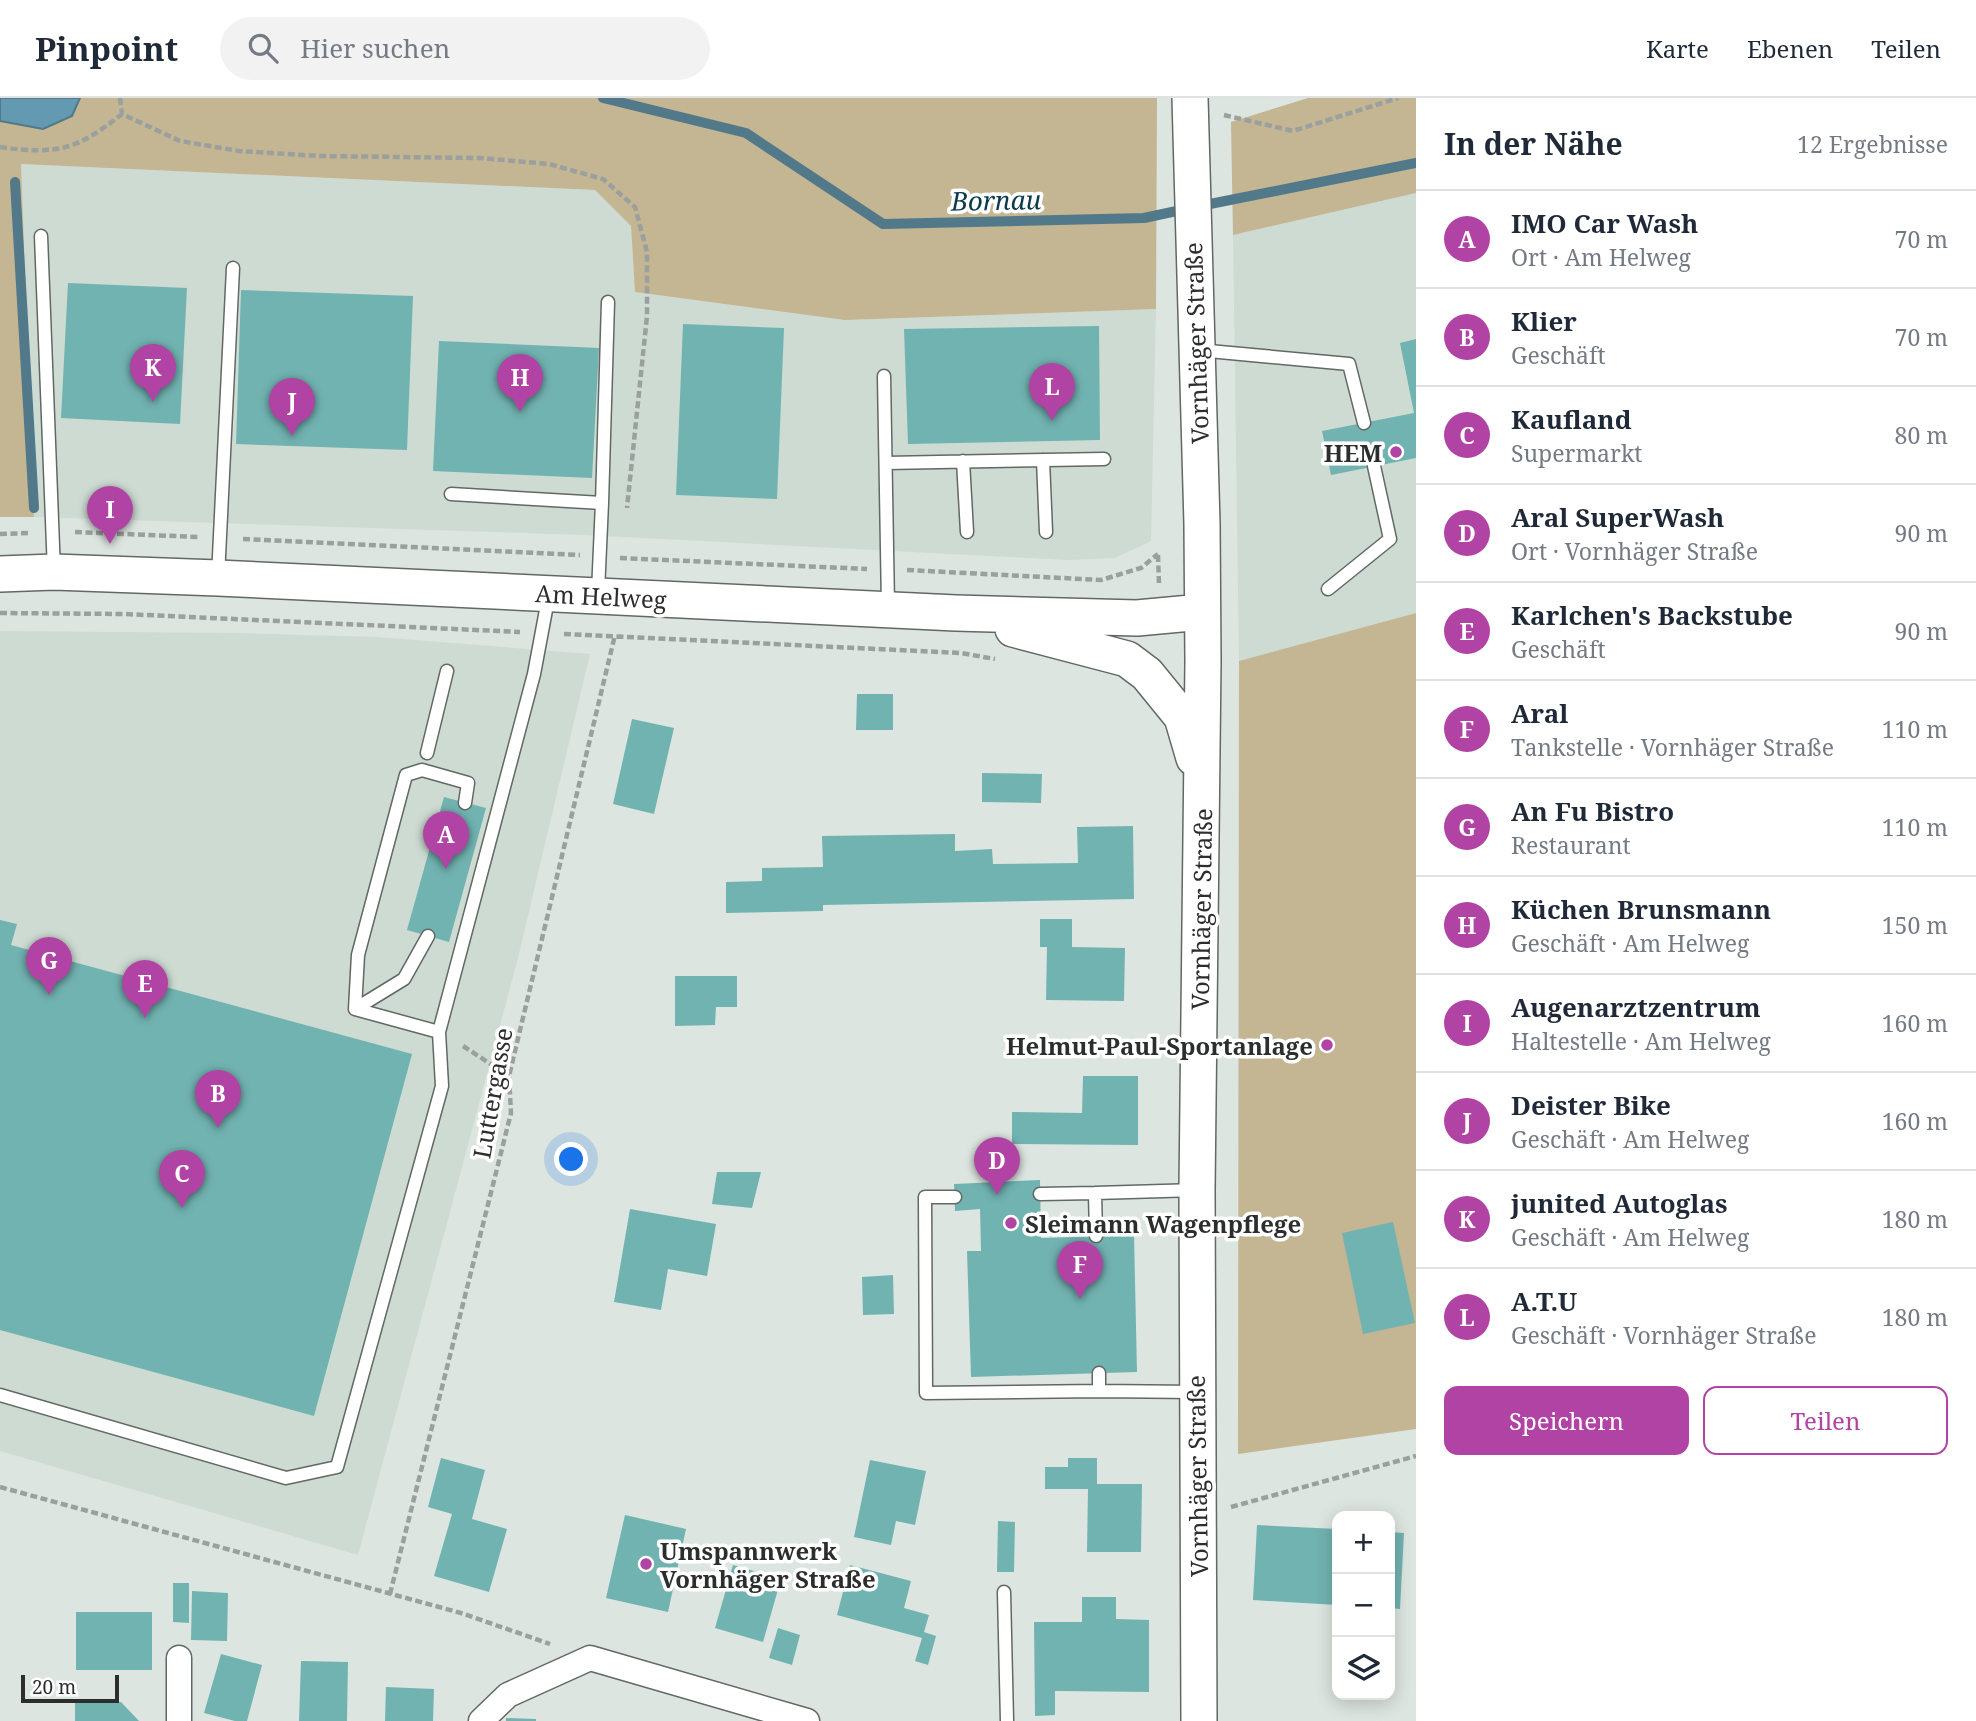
<!DOCTYPE html>
<html lang="de">
<meta charset="utf-8">
<style>
body{margin:0;font-family:"Noto Serif",serif;background:#f2f2f3;color:#1f2937}
.controls{position:absolute;right:21px;bottom:21px;display:grid;overflow:hidden;border-radius:14px;box-shadow:0 4px 18px #0003}
.controls button{width:63px;height:63px;display:grid;place-items:center;padding:0;border:0;border-bottom:2px solid #e0e1e3;background:#fff;color:#1f2937;font:35px sans-serif}
.scale{position:absolute;left:21px;bottom:18px;width:98px;box-sizing:border-box;padding-left:7px;border:4px solid #2c2e2d;border-top:0;font-size:19px;line-height:24px;white-space:nowrap;color:#2c2e2d;-webkit-text-stroke:5px #fff;paint-order:stroke}
.you{position:absolute;left:572px;top:1062px;width:24px;height:24px;margin:-18px;border:5px solid #fff;border-radius:50%;background:#1a73e8;box-shadow:0 0 0 10px #1a73e833}
.badge{display:grid;place-items:center;width:46px;height:46px;border-radius:50%;background:#b043a3;color:#fff;font-size:23px;font-weight:700}
.pin{position:absolute;translate:-50% -58px;filter:drop-shadow(0 2px 4px #0008)}
.pin::after{content:'';position:absolute;top:37px;width:24px;height:21px;background:inherit;clip-path:polygon(0 0,100% 0,50% 100%)}
.list{margin:0;padding:0;list-style:none}
h2{display:flex;justify-content:space-between;align-items:center;height:91px;margin:0;padding:0 28px;font-size:30px}
h2 small{font-size:23px;font-weight:400;color:#747a83}
.list li{display:grid;grid-template-columns:46px 1fr auto;gap:21px;align-items:center;box-sizing:border-box;height:98px;padding:0 28px;border-top:2px solid #e0e1e3}
.list b{display:block;font-size:26px;white-space:nowrap}
.list p{margin:0;font-size:23px;white-space:nowrap;color:#747a83}
.list em{font-size:23px;font-style:normal;color:#747a83}
.actions{display:flex;gap:14px;padding:21px 28px}
.actions a{flex:1;padding:16px 0;border:2px solid #b043a3;border-radius:14px;text-align:center;font-size:24px;color:#b043a3}
.actions .main{background:#b043a3;color:#fff}
.icon{flex:none;width:38px;height:38px;fill:none;stroke:currentColor;stroke-width:2;stroke-linecap:round;stroke-linejoin:round}
.map{position:relative;flex:none;width:1416px;height:1623px;overflow:hidden}
header{display:flex;align-items:center;gap:42px;box-sizing:border-box;height:98px;padding:0 35px;background:#fff;border-bottom:2px solid #e0e1e3}
header strong{font-size:33px}
nav{display:flex;gap:38px;margin-inline-start:auto;font-size:24px}
.search{width:490px;height:63px;background:#f2f2f3;display:flex;align-items:center;gap:18px;box-sizing:border-box;padding:0 24px;border-radius:38px;color:#747a83;font-size:26px}
main{display:flex}
aside{flex:1;background:#fff}
.map>svg:first-child{display:block}
.built{fill:#cddbd2}
.green{fill:#c4b593}
.water{fill:#6399b1;stroke:#527989;stroke-width:2}
.lines{fill:none;stroke-linecap:round;stroke-linejoin:round}
.stream{stroke:#527989;stroke-width:10}
.building{fill:#71b3b1}
.service-casing{stroke:#626864;stroke-width:15}
.minor-casing{stroke:#626864;stroke-width:27}
.secondary-casing{stroke:#626864;stroke-width:38}
.path{stroke:#9aa09d;stroke-width:4.5;stroke-dasharray:7 3.5;stroke-linecap:butt}
.service{stroke:#fff;stroke-width:12}
.minor{stroke:#fff;stroke-width:24}
.secondary{stroke:#fff;stroke-width:35}
.poi-dot{fill:#b043a3;stroke:#fff;stroke-width:2.5}
.labels{text-anchor:middle;dominant-baseline:central;stroke-width:7;stroke-linejoin:round;paint-order:stroke}
.street-label{font-size:24px;fill:#2c2e2d;stroke:#fff}
.poi-label{font-size:24px;font-weight:bold;fill:#2c2e2d;stroke:#fff;text-anchor:end}
.water-label{font-size:26px;font-style:italic;fill:#093b4d;stroke:#fff}
</style>
<header>
<strong>Pinpoint</strong>
<div class="search"><svg class="icon" aria-label="search" viewBox="0 0 24 24"><circle cx="10" cy="10" r="6"/><path d="M15 15l6 6"/></svg>Hier suchen</div>
<nav><a>Karte</a><a>Ebenen</a><a>Teilen</a></nav>
</header>
<main>
<div class="map">
<svg width="1416" height="1623" viewBox="0 0 1416 1623">
<rect width="100%" height="100%" fill="#dde5e0"/>
<!-- built -->
<path class="built" d="M21,66l574,26 36,36 4,66 210,28 311,-11 -5,232 -36,17 -47,2 -484,-25 -550,-18z
M1416,95v420l-177,48 -6,-426z
M0,533l237,2 140,4 213,17 -73,308 -159,593 -358,-104z"/>
<!-- green -->
<path class="green" d="M0,0h1157l-1,211 -311,11 -210,-28 -4,-66 -36,-36 -574,-26 13,353h-34z
M1308,0h108v95l-183,42 -2,-113z
M1416,515v816l-178,25 1,-793z"/>
<!-- water -->
<path class="water" d="M0,0h80l-8,18 -29,13 -43,-8z"/>
<g class="lines">
<!-- stream -->
<path class="stream" d="M603,0l143,35 137,91 261,-6 42,-9
M15,84l19,326
M1200,108l216,-43"/>
</g>
<!-- building -->
<path class="building" d="M68,185l119,5 -7,136 -119,-6z
M241,192l172,6 -6,154 -171,-6z
M683,226l101,4 -7,171 -101,-4z
M1099,228l1,114 -192,4 -4,-115z
M1416,241v119l-85,17 -9,-44 92,-18 -14,-70z
M439,243l160,7 -7,130 -159,-7z
M857,596h36v36h-37z
M632,621l42,9 -20,86 -41,-10z
M982,675l60,1 -1,29 -59,-1z
M444,699l42,11 -37,134 -42,-12z
M1133,728l1,73 -311,6v6l-97,2v-31l36,-1v-13l61,-1 -1,-31 133,-2v17l37,-2 1,15 85,-1 -1,-36z
M1040,821h32v28l53,1 -1,53 -78,-1 1,-53h-7z
M0,822l17,4 -6,21 401,109 -98,362 -314,-86z
M675,878h62v31h-21l-1,18 -40,1z
M1083,978h55v69l-126,-1v-32l70,1z
M717,1074h44l-9,36 -40,-4z
M1040,1082l1,58 93,-3 3,137 -166,5 -4,-126h14l-1,-42 -25,2 -1,-27z
M630,1111l86,15 -9,52 -39,-7 -7,41 -47,-8z
M1393,1124l22,101 -52,11 -21,-101z
M893,1177l1,39 -31,1 -1,-38z
M441,1360l44,12 -13,49 35,10 -18,63 -55,-16 18,-62 -24,-7z
M1068,1360h29v26h45l-1,68h-54l1,-63h-43v-22h23z
M870,1362l56,11 -11,54 -19,-4 -5,24 -37,-8z
M625,1417l61,14 -18,83 -62,-14z
M998,1423l17,1 -1,50h-17z
M1257,1427l80,4v76l-84,-5z
M1390,1434l14,1 -4,76 -10,-1z
M733,1467l48,14 -18,63 -48,-14z
M850,1467l61,16 -7,27 25,7 -5,17 12,4 -8,29 -13,-4 7,-23 -85,-23z
M173,1485h16v40l-16,-1z
M192,1493l36,2 -1,48 -36,-1z
M1082,1499h34v22l33,1v72l-94,-1v24l-20,1 -1,-94h48z
M76,1514h76v58h-76z
M778,1530l22,7 -8,30 -23,-7z
M221,1556l41,11 -15,56h-12l-31,-8z
M301,1563l47,1 -1,59h-48z
M386,1589l48,2 -1,32h-48z
M75,1602l46,2 18,19h-64z
M506,1620l30,1v2h-30z"/>
<g class="lines">
<defs>
<path id="service" d="M41,138l13,336
M1198,252l151,14 15,59
M884,278l4,230
M1043,362l3,72
M963,363l4,71
M886,365l218,-4
M451,396l151,9 -4,89
M602,405l6,-201
M218,479l15,-309
M1328,491l62,-50 -16,-73
M427,655l20,-82
M428,838l-24,43 -49,30 3,-54 48,-180 16,-5 46,13 -3,20
M355,911l84,23 95,-358 15,-80
M1040,1096l55,-1
M955,1099h-30l1,196 173,-2
M1096,1138l-1,-43 102,-3
M1099,1275v18l97,1
M0,1297l286,83 51,-11 105,-381 -3,-54
M1004,1494l3,129"/>
<path id="minor" d="M179,1560v63
M481,1623l27,-26 82,-37 217,63"/>
<path id="secondary" d="M1190,0l12,426 1,137 -6,529 2,531
M0,476l54,-2 164,6 738,35 181,5 65,-6
M1013,531l114,30 20,15 35,43 12,41"/>
</defs>
<!-- service casing -->
<use href="#service" class="service-casing"/>
<!-- minor casing -->
<use href="#minor" class="minor-casing"/>
<!-- secondary casing -->
<use href="#secondary" class="secondary-casing"/>
<!-- path -->
<path class="path" d="M120,0l2,16
M1224,17l69,16 105,-33
M0,49c57,8 77,3 122,-33l58,27 59,10 80,5 162,2 68,6 54,15 32,28 12,45v64l-20,192
M75,434l124,5
M0,436l31,-1
M243,441l337,16
M1158,457l1,29
M620,460l247,11
M907,472l194,10 40,-12 17,-14
M0,515l124,1 396,18
M564,536l397,19 34,6
M463,948l46,30
M0,1389l461,126 89,31
M1231,1409l185,-51
M390,1496l121,-481 -2,-37 106,-441"/>
<!-- service -->
<use href="#service" class="service"/>
<!-- minor -->
<use href="#minor" class="minor"/>
<!-- secondary -->
<use href="#secondary" class="secondary"/>
</g>
<!-- markers -->
<g class="poi-dot">
<circle cx="1396" cy="354" r="7"/>
<circle cx="1327" cy="947" r="7"/>
<circle cx="1011" cy="1125" r="7"/>
<circle cx="646" cy="1466" r="7"/>
</g>
<g class="labels">
<!-- street labels -->
<g class="street-label">
<text transform="translate(1196 245) rotate(-92)">Vornhäger Straße</text>
<text transform="translate(601 498) rotate(3)">Am Helweg</text>
<text transform="translate(1201 811) rotate(-89)">Vornhäger Straße</text>
<text transform="translate(492 995) rotate(-80)">Luttergasse</text>
<text transform="translate(1197 1378) rotate(-91)">Vornhäger Straße</text>
</g>
<!-- poi labels -->
<g class="poi-label">
<text x="1382" y="354">HEM</text>
<text x="1313" y="947">Helmut-Paul-Sportanlage</text>
<text x="1025" y="1125" text-anchor="start">Sleimann Wagenpflege</text>
<text x="660" y="1452" text-anchor="start">Umspannwerk<tspan x="660" dy="28">Vornhäger Straße</tspan></text>
</g>
<!-- water labels -->
<g class="water-label">
<text transform="translate(996 102) rotate(-1)">Bornau</text>
</g>
</g>
</svg>
<div class="controls">
<button>+</button>
<button>−</button>
<button><svg class="icon" aria-label="layers" viewBox="0 0 24 24"><path d="M12 4l9 5-9 5-9-5zM3 14l9 5 9-5"/></svg></button>
</div>
<div class="scale">20 m</div>
<div class="you"></div>
<div class="pin badge" style="left:446px;top:771px">A</div>
<div class="pin badge" style="left:218px;top:1030px">B</div>
<div class="pin badge" style="left:182px;top:1110px">C</div>
<div class="pin badge" style="left:997px;top:1097px">D</div>
<div class="pin badge" style="left:145px;top:920px">E</div>
<div class="pin badge" style="left:1080px;top:1201px">F</div>
<div class="pin badge" style="left:49px;top:897px">G</div>
<div class="pin badge" style="left:520px;top:314px">H</div>
<div class="pin badge" style="left:110px;top:446px">I</div>
<div class="pin badge" style="left:292px;top:338px">J</div>
<div class="pin badge" style="left:153px;top:304px">K</div>
<div class="pin badge" style="left:1052px;top:323px">L</div>
</div>
<aside>
<h2>In der Nähe<small>12 Ergebnisse</small></h2>
<ul class="list">
<li><span class="badge">A</span><div><b>IMO Car Wash</b><p>Ort · Am Helweg</p></div><em>70 m</em></li>
<li><span class="badge">B</span><div><b>Klier</b><p>Geschäft</p></div><em>70 m</em></li>
<li><span class="badge">C</span><div><b>Kaufland</b><p>Supermarkt</p></div><em>80 m</em></li>
<li><span class="badge">D</span><div><b>Aral SuperWash</b><p>Ort · Vornhäger Straße</p></div><em>90 m</em></li>
<li><span class="badge">E</span><div><b>Karlchen's Backstube</b><p>Geschäft</p></div><em>90 m</em></li>
<li><span class="badge">F</span><div><b>Aral</b><p>Tankstelle · Vornhäger Straße</p></div><em>110 m</em></li>
<li><span class="badge">G</span><div><b>An Fu Bistro</b><p>Restaurant</p></div><em>110 m</em></li>
<li><span class="badge">H</span><div><b>Küchen Brunsmann</b><p>Geschäft · Am Helweg</p></div><em>150 m</em></li>
<li><span class="badge">I</span><div><b>Augenarztzentrum</b><p>Haltestelle · Am Helweg</p></div><em>160 m</em></li>
<li><span class="badge">J</span><div><b>Deister Bike</b><p>Geschäft · Am Helweg</p></div><em>160 m</em></li>
<li><span class="badge">K</span><div><b>junited Autoglas</b><p>Geschäft · Am Helweg</p></div><em>180 m</em></li>
<li><span class="badge">L</span><div><b>A.T.U</b><p>Geschäft · Vornhäger Straße</p></div><em>180 m</em></li>
</ul>
<div class="actions"><a class="main">Speichern</a><a>Teilen</a></div>
</aside>
</main>
